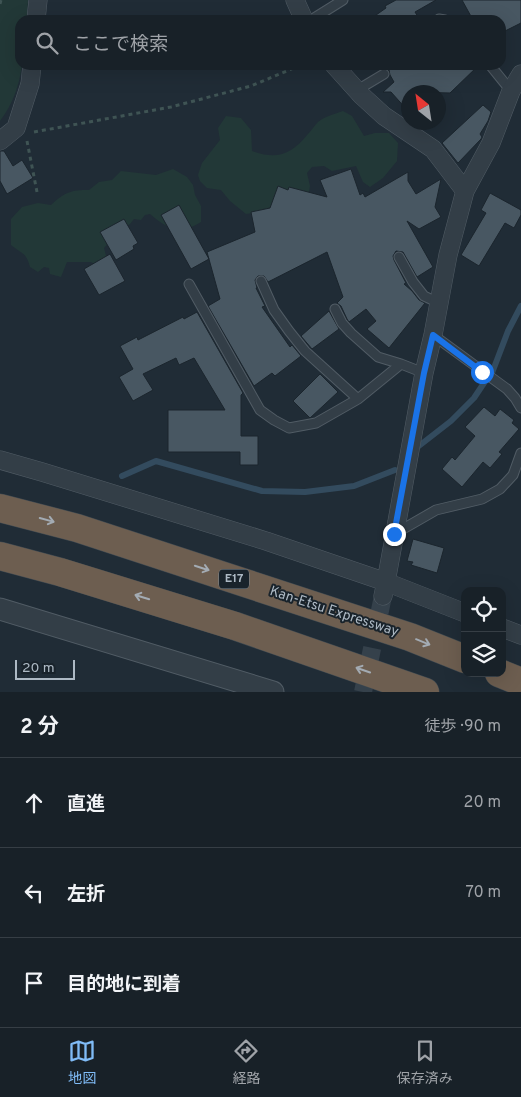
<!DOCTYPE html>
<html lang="ja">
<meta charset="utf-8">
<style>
body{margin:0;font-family:Overpass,"Noto Sans JP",sans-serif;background:#252e34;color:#f1f3f6}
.controls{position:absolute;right:15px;bottom:15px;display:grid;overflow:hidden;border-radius:10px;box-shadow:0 5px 20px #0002}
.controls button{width:45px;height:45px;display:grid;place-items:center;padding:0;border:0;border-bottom:1px solid #363e45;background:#182128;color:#f1f3f6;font:25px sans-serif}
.compass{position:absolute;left:401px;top:85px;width:45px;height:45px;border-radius:50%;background:#182128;box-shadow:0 5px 20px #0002;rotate:330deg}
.scale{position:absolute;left:15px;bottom:12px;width:60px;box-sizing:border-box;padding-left:5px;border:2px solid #adb9c4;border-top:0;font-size:14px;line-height:18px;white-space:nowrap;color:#adb9c4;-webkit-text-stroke:4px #19232b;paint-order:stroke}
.stop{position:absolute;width:15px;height:15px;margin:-11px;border:4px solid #1a73e8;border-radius:50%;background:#fff}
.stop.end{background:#1a73e8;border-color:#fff;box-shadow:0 1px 5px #0008}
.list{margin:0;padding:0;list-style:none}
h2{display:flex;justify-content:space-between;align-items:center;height:65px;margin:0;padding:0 20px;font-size:21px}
h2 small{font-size:16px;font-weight:400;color:#9fa3a8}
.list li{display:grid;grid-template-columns:32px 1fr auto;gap:15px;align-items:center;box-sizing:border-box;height:90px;padding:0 20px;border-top:1px solid #363e45}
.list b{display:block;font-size:19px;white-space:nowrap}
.list em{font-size:16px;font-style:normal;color:#9fa3a8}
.icon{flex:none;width:28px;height:28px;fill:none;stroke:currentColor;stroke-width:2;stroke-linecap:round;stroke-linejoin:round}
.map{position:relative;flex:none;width:521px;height:692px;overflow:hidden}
.search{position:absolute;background:#182128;box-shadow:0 5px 20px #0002;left:15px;right:15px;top:15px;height:55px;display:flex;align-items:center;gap:12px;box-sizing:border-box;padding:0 18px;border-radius:15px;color:#9fa3a8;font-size:19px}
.sheet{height:335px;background:#182128}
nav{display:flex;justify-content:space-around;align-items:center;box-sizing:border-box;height:70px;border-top:1px solid #363e45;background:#182128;font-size:14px;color:#9fa3a8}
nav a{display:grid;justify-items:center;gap:2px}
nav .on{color:#80bcf7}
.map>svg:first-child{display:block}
.green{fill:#223837}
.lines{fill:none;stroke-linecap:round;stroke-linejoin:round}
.stream{stroke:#334b5e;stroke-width:6}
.building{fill:#485762;stroke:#1b252d}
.minor-tunnel{stroke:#35414b;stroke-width:18;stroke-dasharray:18 9;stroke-linecap:butt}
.service-casing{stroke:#515c65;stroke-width:11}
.minor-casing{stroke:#515c65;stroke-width:19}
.tertiary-casing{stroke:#515c65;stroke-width:23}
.motorway-casing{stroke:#3e4951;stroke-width:29}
.path{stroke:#3f5454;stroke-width:3;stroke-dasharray:4 4;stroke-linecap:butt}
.service{stroke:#333e47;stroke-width:9}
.minor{stroke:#333e47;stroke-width:18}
.tertiary{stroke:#333e47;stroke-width:21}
.motorway{stroke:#6d5e50;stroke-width:28}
.oneway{stroke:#a3abb3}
.route{stroke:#1a73e8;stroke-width:6}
.labels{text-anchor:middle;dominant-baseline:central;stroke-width:4;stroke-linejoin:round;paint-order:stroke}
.shield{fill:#19232b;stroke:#818c96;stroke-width:1}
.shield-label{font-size:12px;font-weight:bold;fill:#adb9c4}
.street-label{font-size:14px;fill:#adb9c4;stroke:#19232b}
</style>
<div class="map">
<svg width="521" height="692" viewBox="0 0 521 692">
<rect width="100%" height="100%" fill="#202c36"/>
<!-- green -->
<path class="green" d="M0,0h28l-1,20h-7v45h2c-3,21 -9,39 -22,56z
M343,111l9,5 12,20 11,-3h14l9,10 -1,18 -14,17 -13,9 -7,-5 -7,-16 -24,5 -8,-5 -12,1 -5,6 3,13 -2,11 -34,13 -28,4 -16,-13 -9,-11 -14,-2 -7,-7 -2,-6 4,-12 18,-23 -2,-12 8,-12 15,2 10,12 1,21c25,9 39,4 56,-17 4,-4 6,-8 10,-12 7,-6 17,-8 25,-11z
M173,169l14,8 6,8 2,10 6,11v16c-21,13 -34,7 -51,-8l-5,1 -4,5 -7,-1 -4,5 -9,5 -17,19 4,15 -8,4 -9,-5h-24l-6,15 -11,-3 -1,-6 -5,-1 -6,5 -8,-5c-4,-15 -8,-13 -19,-22v-26l11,-12 16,-4 13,2c14,-13 20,-15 38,-15l10,-8 13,-2 9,-9 35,4z"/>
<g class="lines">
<!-- stream -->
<path class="stream" d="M492,373l16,-42 13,-25
M415,449l36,-28 23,-23 12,-18
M122,476l34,-15 106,30 43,1 49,-6 41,-16"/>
</g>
<!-- building -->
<path class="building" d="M396,0h40l-21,12 5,8h-51l17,-12 -1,-2z
M462,0h59v23l-20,10v-13h-28z
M383,65h96l-29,28 -42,-1v19l-17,-19h-8l11,-10 -4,-7 -1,-5 -4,-2z
M483,105l8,7 -3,9 -8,13 2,3 -1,2 -23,24 -16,-20z
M0,151h4l9,15 9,-6 11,18 -26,16 -7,-13z
M351,169l9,26 3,-2 2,4 43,-25v9l8,13 25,-15 -6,28 6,10 -22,12 -12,-8 26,46 -16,10 -14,-25 -7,-1 -3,5 1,4 12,23 -2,1 8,7 7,9 6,3 -36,45 -22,-19 9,-8 -10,-12 -17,13 -2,-3 -6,-13 -4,-3 6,-6 -16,-45 -59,30 -4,-6h-6l-3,4 2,8h-1l9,18 -3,1 28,40 2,-2 9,11 -26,20 -3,-3 -18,13 -46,-80 12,-7 -13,-47 48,-20 -4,-20 19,-4 8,-22 10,4 1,-3 38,10 -7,-17z
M490,193l31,17v5l-7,13 -9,-5 -26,43 -18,-11 25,-42 -5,-3z
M179,205l30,54 -18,10 -30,-54z
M124,219l14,24 -5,3 1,3 -18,11 -16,-28z
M110,254l15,27 -26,14 -15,-26z
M329,311l10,18 -27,20 -11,-13z
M197,312l46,81 -2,2v41h17v29h-18v-13h-72v-42h57l-31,-52 -15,7 -3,-7 -33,16 10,16 -20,11 -14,-24 14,-8 -13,-23 17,-9 1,3 45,-23 1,2z
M320,374l18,18 -28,26 -17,-17z
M484,407l11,9 5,-7 14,11 -2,3 7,6 -20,23 3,2 -12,14 -7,-6 -21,25 -20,-18 10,-12 3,3 20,-24 -10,-9z
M413,539l31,9 -7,25 -26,-8 2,-3 -6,-1z"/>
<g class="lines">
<!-- minor-tunnel -->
<path class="minor-tunnel" d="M363,692l20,-96"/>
<defs>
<path id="service" d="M439,19l6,1
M311,20l32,-20
M490,65l21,26
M358,91l6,-5 20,-12
M399,257l14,25 11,14 15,7
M261,281l13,29 15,21 16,20 53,48
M189,284l71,126 14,10 15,8 27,-5 42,-24 43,-35 23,9
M335,309l7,14 9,10 27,24 23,7
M433,335l74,54 8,9 6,10
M396,533l40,-23 46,-11 18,-10 13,-14 8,-22"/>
<path id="minor" d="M295,0l9,20
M36,20l2,-20
M334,65l27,30 23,21 49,33 32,42
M0,141l16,-13 14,-44 2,-19
M0,460l42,12 224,69 120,41 79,31
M383,596l3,-14 38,-209 9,-38 15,-80 17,-64 26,-48 20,-52 10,-17
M502,628l19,7"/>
<path id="tertiary" d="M0,609l273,83"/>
<path id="motorway" d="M0,508l77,20 165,54 168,55 55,22
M0,556l60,16 175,54 190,66
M499,673l22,9"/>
</defs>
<!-- service casing -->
<use href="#service" class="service-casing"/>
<!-- minor casing -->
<use href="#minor" class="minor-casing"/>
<!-- tertiary casing -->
<use href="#tertiary" class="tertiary-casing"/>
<!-- motorway casing -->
<use href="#motorway" class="motorway-casing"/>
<!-- path -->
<path class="path" d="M0,4l1,-4
M34,132l137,-25 80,-21 50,-21
M27,141l10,51"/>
<!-- service -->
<use href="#service" class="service"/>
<!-- minor -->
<use href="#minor" class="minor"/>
<!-- tertiary -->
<use href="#tertiary" class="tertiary"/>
<!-- motorway -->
<use href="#motorway" class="motorway"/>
</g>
<!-- one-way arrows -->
<defs><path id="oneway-shaft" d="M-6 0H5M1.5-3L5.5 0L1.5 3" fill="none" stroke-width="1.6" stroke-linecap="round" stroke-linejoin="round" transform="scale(1.25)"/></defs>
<g class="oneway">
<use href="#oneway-shaft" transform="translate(47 520) rotate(15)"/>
<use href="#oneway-shaft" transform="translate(202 568) rotate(18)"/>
<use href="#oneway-shaft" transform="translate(142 597) rotate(-163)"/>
<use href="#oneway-shaft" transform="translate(423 642) rotate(22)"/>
<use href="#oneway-shaft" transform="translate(363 670) rotate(-161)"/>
</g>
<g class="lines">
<!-- route -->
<path class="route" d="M394,534l30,-161 9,-38 49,37"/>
</g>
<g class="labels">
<!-- shield labels -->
<rect class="shield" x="219" y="569.5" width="30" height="19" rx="4"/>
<g class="shield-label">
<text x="234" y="579">E17</text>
</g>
<!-- street labels -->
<g class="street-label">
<text transform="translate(334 612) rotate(18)">Kan-Etsu Expressway</text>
</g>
</g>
</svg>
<div class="controls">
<button><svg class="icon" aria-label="locate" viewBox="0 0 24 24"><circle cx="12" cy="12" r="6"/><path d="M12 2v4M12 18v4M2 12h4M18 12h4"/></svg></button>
<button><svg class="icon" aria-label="layers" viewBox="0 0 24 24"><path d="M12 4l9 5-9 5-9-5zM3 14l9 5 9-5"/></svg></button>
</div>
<svg class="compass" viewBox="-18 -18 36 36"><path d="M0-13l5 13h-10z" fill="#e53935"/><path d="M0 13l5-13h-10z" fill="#9fa3a8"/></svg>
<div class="scale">20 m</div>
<div class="stop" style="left:482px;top:372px"></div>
<div class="stop end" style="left:394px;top:534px"></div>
<div class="search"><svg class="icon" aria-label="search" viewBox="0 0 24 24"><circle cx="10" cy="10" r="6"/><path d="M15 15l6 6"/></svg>ここで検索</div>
</div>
<section class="sheet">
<h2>2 分<small>徒歩 · 90 m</small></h2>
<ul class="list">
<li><svg class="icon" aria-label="ahead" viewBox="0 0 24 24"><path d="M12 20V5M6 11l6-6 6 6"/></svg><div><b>直進</b></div><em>20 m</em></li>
<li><svg class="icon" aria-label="left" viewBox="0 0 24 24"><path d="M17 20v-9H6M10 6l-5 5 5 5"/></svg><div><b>左折</b></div><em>70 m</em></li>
<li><svg class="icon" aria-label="arrive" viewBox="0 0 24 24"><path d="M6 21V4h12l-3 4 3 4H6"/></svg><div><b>目的地に到着</b></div></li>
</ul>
</section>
<nav>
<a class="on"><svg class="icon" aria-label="map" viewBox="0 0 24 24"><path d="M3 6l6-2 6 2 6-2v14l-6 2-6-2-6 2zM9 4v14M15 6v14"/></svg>地図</a>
<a><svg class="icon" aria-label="directions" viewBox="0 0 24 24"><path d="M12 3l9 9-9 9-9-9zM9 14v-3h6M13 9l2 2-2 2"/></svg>経路</a>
<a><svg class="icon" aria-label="saved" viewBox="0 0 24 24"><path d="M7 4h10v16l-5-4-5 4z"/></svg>保存済み</a>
</nav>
